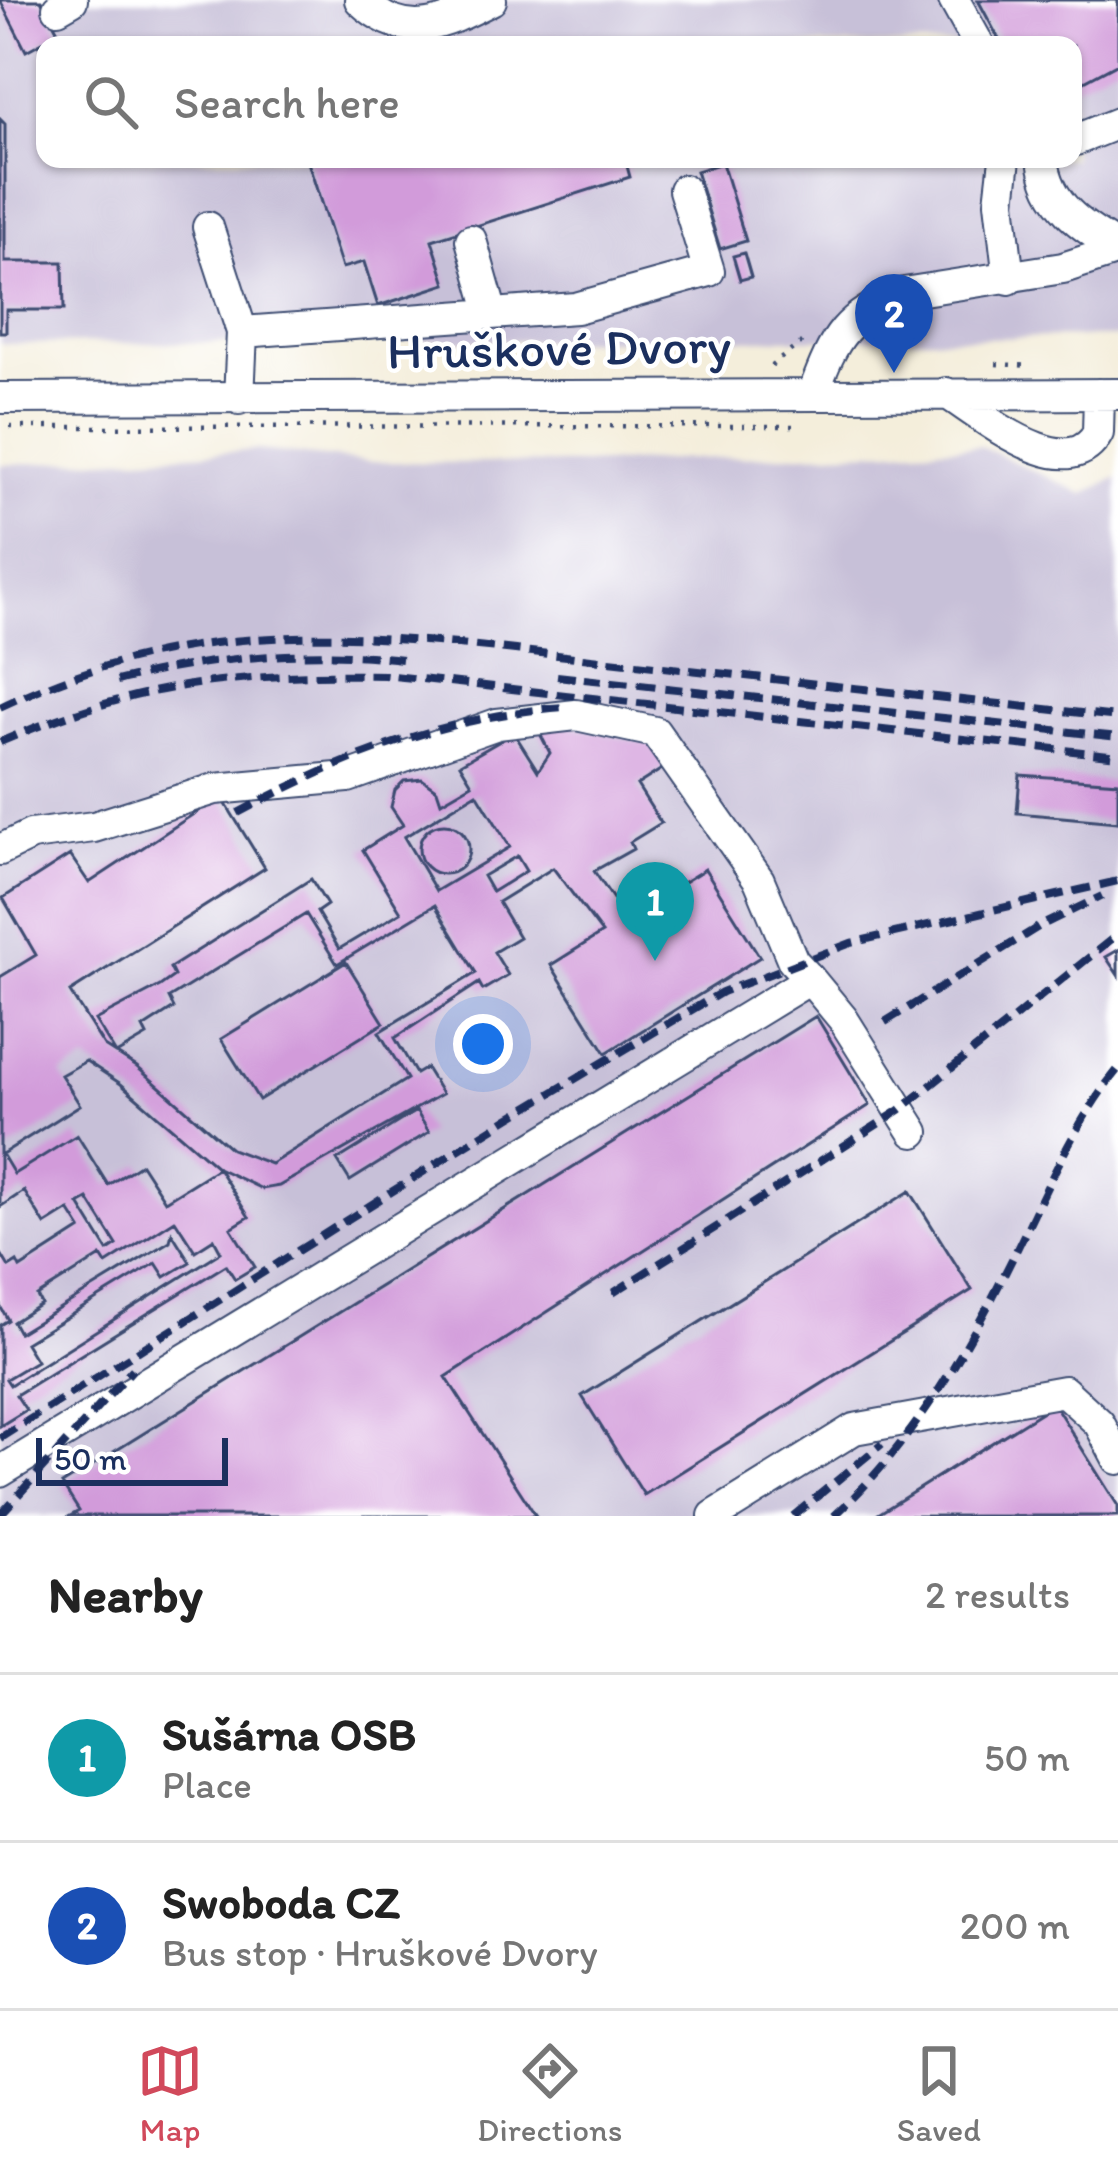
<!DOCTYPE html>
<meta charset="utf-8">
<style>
body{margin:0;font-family:Itim,sans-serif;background:#f2f2f2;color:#222}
.scale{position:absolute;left:36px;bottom:30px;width:192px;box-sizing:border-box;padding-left:12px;border:6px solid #1b2f5e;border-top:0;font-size:33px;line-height:42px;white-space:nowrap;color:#1b2f5e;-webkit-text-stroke:9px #fff;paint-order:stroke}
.you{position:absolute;left:483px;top:1044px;width:42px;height:42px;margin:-30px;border:9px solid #fff;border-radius:50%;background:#1a73e8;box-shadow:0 0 0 18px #1a73e833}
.badge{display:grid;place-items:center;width:78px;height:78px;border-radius:50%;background:#d1495b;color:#fff;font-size:39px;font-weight:700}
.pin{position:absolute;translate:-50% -99px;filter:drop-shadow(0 3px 6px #0008)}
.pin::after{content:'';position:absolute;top:63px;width:42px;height:36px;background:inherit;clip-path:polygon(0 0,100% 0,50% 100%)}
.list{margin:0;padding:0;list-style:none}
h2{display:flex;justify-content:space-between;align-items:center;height:156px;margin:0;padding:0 48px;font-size:51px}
h2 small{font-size:39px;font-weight:400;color:#767676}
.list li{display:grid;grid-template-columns:78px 1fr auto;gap:36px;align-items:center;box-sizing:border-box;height:168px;padding:0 48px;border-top:3px solid #e0e0e0}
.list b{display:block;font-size:45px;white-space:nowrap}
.list p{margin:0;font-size:39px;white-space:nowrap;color:#767676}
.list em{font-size:39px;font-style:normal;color:#767676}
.icon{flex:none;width:66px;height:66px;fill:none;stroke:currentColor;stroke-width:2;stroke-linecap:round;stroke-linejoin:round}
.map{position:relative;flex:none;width:1118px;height:1516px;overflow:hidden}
.search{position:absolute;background:#fff;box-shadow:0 3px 9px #0004;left:36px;right:36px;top:36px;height:132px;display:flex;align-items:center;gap:30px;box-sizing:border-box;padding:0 42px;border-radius:24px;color:#767676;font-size:45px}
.sheet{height:492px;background:#fff}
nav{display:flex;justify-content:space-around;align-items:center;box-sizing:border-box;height:168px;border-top:3px solid #e0e0e0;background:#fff;font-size:33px;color:#767676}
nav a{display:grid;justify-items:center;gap:6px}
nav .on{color:#d1495b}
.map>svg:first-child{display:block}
.industrial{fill:#c7c0d8;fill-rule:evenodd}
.building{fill:#d29bda;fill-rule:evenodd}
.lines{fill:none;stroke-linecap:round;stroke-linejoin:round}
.minor-casing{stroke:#3c4c71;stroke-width:34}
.path{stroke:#3c4c71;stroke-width:4.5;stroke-dasharray:3 9;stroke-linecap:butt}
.minor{stroke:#fff;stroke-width:30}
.rail{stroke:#1b2f5e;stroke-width:8;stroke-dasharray:18 9;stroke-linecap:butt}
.labels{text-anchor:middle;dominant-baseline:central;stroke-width:9;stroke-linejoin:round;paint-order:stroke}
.street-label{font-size:51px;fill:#1b2f5e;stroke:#fff}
</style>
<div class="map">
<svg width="1118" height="1516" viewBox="0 0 1118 1516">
<rect width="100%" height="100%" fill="#fff"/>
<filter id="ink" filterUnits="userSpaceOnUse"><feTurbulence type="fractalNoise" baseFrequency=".00833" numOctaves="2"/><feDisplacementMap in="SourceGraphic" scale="24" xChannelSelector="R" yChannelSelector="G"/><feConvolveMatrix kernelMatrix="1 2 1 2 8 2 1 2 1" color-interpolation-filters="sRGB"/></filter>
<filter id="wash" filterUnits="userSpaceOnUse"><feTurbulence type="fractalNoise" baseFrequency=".004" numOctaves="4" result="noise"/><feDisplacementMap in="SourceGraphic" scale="48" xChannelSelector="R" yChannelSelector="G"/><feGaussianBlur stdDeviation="2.7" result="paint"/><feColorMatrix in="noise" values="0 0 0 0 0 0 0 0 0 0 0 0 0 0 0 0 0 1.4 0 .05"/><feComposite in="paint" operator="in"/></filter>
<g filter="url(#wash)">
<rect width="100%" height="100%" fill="#f4eedb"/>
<!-- industrial -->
<path class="industrial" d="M0,0h1118v337l-1118,7zM45,45h1028v114h-1028z
M980,446l104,48 34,-17v1039h-1118v-1051l259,-15 112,12 213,2z"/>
<g id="blocks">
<!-- building -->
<path class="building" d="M0,0h41l18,33 -33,18z
M978,0h140v63l-45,24v-42h-71z
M0,119l5,5v138h58l1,48h-58v22h-6z
M307,159h318l5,18 -198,63 14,44 -68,22 -14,-44 -22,6z
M722,163l24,78 -26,8 -24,-78z
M744,253l7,24 -11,3 -7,-24z
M535,724h25l91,21 14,22 -28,18 24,38 -31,19 3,7 -39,22 32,47 79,-49 55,88 -154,96 -55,-88 51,-32 -49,-65 -55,34 21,35 -25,15 14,23 -25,15 -4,-7 -84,55 21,36 10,-6 16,26 -163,92 -17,3 -44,-21 -97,-84 -35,-23 -25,14 19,30 -78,49 12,20 63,-39 31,50 33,-21 24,37 53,-33 31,49 -18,11 24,39 -20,12 -9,-14 -210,130 10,15 -26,16v-101l8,-5 -8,-14v-54l9,15 8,-5 3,6 61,-39 -12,-19 -24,15 -21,-34 -24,16v-230l36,-22 -33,-57 67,-43 19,28 132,-87 44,72 -195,124 34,54 33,21 94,82 40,15 136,-85 -28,-47 97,-59 -41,-68 -98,59 -31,-50 -137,84 5,10 -31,20 4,8 -31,18 -21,-34 65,-34 14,-10 -4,-8 141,-89 16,26 -10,7 22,37 62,-37 -38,-62 40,-25 -12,-18 4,-17 9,-9 18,-2 15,11 4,12 31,-18 -12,-20 54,-31 24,38 12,-18zM477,793l33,54 -74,44 -32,-54zM517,856l9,15 -34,21 -9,-16zM88,1199l29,46 -9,6 -29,-47zM175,1220l20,31 19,-12 7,13 -211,133 -4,-6 30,-18 -11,-18 131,-80 9,14 25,-15 -18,-29 -2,8 -151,92 -6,-11 28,-18 -4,-8 64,-40 5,8z
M1020,775l98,7v40l-101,-9z
M419 849a25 25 0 1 1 50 0a25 25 0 1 1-50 0Z
M1118,950v25l-12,-18z
M346,962l38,61 -125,77 -38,-61z
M816,1016l54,89 -424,272 90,139h-466l9,-5 -17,-27z
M416,1111l13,21 -79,49 -13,-21z
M910,1191l62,99 -328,205 -62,-99z
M1054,1404l64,102v10h-243z"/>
</g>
</g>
<g filter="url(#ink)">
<use href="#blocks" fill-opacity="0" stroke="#3c4c71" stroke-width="3"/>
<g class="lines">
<defs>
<path id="minor" d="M360,0c46,43 82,25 131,0
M954,0l25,45
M58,8l14,-8
M1073,141l45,-18
M1005,159l-5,43 9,77
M1043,159c5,46 38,67 75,89
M208,227l34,105
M471,240l21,74
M946,393c34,21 122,96 152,40l1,-39
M813,394c22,-59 32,-77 91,-101l159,-25 55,-18
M0,398l1118,-4
M239,399l3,-67 334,-24 133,-37 -25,-81
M0,850l31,-15 63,-8 121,-38 133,-12 149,-53 79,-9 79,17 104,148 34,81 17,18
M0,1472l810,-493 33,40 71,113
M714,1516l140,-87 210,-38 35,32 19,36"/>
</defs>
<!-- minor casing -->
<use href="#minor" class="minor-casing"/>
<!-- path -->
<path class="path" d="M996,364l35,2
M771,366l31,-24
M10,427l792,-1"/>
<!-- minor -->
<use href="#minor" class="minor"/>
<!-- rail -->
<path class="rail" d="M557,676l561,61
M117,681c94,-24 189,-33 285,-22
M0,707c225,-108 418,-66 654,-41 155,17 309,34 464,51
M0,742c139,-60 236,-69 385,-67l733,81
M238,813c105,-56 207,-97 327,-106
M885,1022l155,-96 62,-30
M613,1293l287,-183 218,-176
M0,1438l509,-320 213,-126 129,-49 267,-62
M0,1515l133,-146
M793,1516l89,-72
M834,1516c82,-75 137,-173 185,-271 30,-61 56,-123 99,-176"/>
</g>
</g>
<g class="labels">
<!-- street labels -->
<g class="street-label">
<text transform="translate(559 348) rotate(-1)">Hruškové Dvory</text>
</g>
</g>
</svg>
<div class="scale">50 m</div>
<div class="you"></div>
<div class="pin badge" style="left:655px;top:961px;background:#0f9aa8">1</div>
<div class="pin badge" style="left:894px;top:373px;background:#1a4fb4">2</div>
<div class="search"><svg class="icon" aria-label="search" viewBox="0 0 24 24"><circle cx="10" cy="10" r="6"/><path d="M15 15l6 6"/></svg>Search here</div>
</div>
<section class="sheet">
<h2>Nearby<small>2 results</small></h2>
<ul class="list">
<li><span class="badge" style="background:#0f9aa8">1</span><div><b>Sušárna OSB</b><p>Place</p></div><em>50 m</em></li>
<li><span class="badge" style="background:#1a4fb4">2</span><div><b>Swoboda CZ</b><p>Bus stop · Hruškové Dvory</p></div><em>200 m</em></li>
</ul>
</section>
<nav>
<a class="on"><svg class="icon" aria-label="map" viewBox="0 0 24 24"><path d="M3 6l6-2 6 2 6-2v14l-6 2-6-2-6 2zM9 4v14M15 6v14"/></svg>Map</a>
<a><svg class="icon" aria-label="directions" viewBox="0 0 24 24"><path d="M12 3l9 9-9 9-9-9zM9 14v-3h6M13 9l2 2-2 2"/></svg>Directions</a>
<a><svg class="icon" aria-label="saved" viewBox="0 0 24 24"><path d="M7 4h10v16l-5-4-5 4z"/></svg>Saved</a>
</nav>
